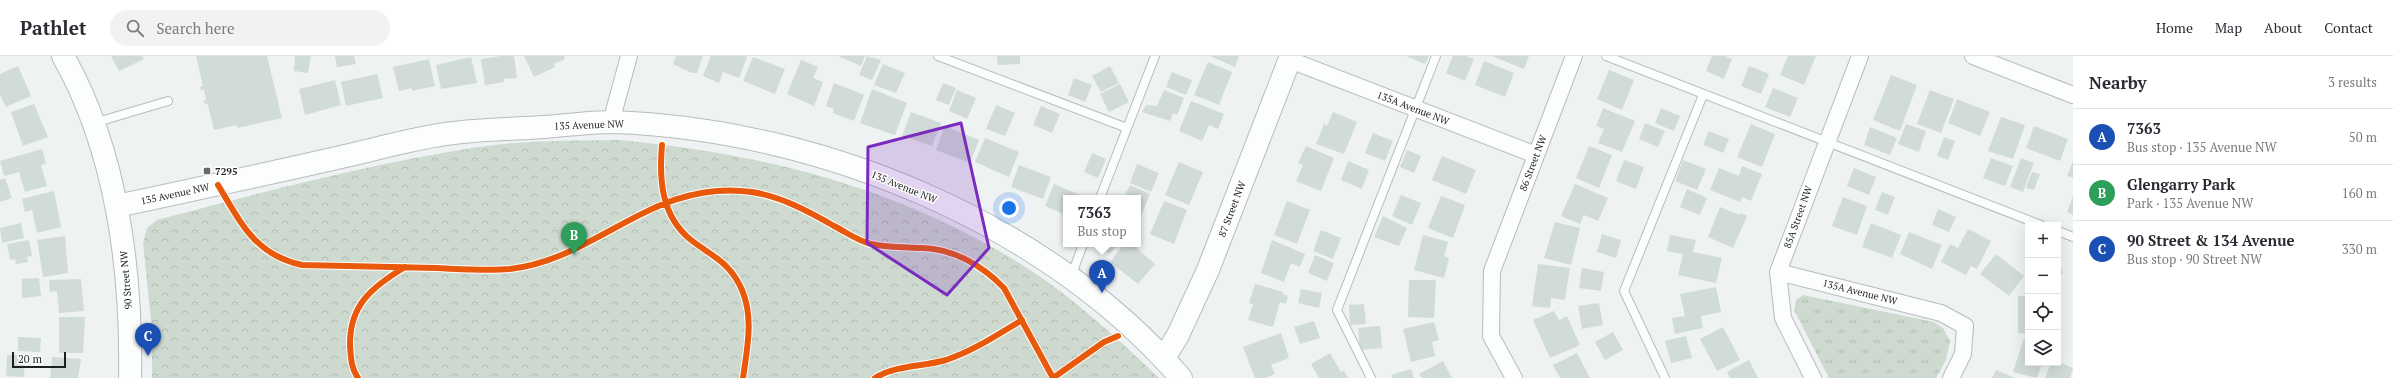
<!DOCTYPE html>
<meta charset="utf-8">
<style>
body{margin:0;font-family:"PT Serif",serif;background:#f2f2f3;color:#2b2b33}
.controls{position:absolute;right:12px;bottom:12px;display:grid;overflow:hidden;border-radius:0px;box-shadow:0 4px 16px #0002}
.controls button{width:36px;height:36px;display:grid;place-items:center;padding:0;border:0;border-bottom:1px solid #e1e1e2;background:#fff;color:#2b2b33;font:20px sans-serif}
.scale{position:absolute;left:12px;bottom:10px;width:54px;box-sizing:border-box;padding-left:4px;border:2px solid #1d2020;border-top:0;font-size:11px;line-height:14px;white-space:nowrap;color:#1d2020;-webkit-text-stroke:3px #fff;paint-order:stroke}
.you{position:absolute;left:1009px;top:152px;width:14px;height:14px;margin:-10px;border:3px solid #fff;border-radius:50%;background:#1a73e8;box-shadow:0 0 0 6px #1a73e833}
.badge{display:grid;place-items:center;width:26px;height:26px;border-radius:50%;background:#7c3aed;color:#fff;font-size:13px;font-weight:700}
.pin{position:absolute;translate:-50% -33px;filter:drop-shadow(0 1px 2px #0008)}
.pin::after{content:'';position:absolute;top:21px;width:14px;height:12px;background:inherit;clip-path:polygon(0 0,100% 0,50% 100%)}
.popup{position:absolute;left:1063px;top:139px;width:78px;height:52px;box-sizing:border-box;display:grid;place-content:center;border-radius:0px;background:#fff;filter:drop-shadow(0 1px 3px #0005);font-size:13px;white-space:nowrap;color:#7c7c81}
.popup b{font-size:15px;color:#2b2b33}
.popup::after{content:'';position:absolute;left:50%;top:100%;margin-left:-8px;border:8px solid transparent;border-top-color:#fff}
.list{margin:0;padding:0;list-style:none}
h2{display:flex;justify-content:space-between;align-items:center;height:52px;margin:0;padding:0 16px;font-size:17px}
h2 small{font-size:13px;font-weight:400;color:#7c7c81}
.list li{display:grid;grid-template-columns:26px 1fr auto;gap:12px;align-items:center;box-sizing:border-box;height:56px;padding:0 16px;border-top:1px solid #e1e1e2}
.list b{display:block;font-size:15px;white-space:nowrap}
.list p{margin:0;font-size:13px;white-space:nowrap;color:#7c7c81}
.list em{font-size:13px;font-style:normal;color:#7c7c81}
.icon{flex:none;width:22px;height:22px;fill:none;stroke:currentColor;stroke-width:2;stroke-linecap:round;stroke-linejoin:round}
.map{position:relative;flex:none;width:2073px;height:322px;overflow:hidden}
header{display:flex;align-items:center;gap:24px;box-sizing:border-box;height:56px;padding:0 20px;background:#fff;border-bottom:1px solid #e1e1e2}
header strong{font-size:19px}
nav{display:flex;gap:22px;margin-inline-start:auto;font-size:14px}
.search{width:280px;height:36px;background:#f2f2f3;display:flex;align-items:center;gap:10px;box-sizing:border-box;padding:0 14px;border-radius:22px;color:#7c7c81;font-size:15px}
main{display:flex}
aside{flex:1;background:#fff}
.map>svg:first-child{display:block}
.grass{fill:url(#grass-tufts)}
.park{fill:url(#park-crowns)}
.building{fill:#d1dbd9}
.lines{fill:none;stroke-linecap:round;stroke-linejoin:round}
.lane-casing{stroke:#b8bcbc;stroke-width:10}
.street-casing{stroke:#b8bcbc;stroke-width:18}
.secondary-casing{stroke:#b8bcbc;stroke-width:24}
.lane{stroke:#fcfdfd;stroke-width:8}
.street{stroke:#fcfdfd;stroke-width:16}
.secondary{stroke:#fcfdfd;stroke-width:22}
.cycleway-casing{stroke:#fff;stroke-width:8}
.cycleway{stroke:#e8590c;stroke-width:6}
.marked{fill:#7b2cbf;fill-opacity:0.2;stroke:#7b2cbf;stroke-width:3;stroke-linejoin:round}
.poi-dot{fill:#666a6a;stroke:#fff;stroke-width:1.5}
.labels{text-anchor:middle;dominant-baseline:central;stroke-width:3;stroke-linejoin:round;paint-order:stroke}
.street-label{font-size:10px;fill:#1d2020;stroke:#fff}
.poi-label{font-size:10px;font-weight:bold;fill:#1d2020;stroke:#fff;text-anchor:start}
</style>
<header>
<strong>Pathlet</strong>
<div class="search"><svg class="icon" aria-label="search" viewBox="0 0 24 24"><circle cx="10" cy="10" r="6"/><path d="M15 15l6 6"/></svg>Search here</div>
<nav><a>Home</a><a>Map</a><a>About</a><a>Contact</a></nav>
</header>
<main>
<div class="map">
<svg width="2073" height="322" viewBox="0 0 2073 322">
<defs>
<pattern id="grass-tufts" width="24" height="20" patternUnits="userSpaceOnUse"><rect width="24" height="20" fill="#cedacf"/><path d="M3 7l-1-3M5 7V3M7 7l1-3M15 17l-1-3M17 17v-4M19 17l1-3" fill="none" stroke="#b0bbb1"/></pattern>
<pattern id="park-crowns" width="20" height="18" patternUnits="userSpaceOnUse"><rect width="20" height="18" fill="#cedacf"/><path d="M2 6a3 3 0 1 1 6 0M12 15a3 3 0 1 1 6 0" fill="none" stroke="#b0bbb1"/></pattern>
</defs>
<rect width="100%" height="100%" fill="#eef2f3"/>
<!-- grass -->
<path class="grass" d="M1803,239l131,27 9,6 7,13 -4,19 -10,18h-107l-35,-68 2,-10z"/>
<!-- park -->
<path class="park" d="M619,84c147,14 279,47 405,126 49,31 93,72 135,112h-1007v-48l-9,-87 4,-15 10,-8c102,-27 204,-54 309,-71 50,-9 102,-8 153,-9z"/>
<!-- building -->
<path class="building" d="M111,0h31l2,3 -25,12z
M196,0h71l15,62 -45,10v-3l-23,5 -6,-25 -5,-3 3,-3 -2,-9h-3l-1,-3 3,-1z
M295,0h16l-3,17 -14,-2z
M335,0h19l2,8 -19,3z
M501,0h13l3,22 -13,1v3l-19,3 -4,-26z
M524,0h40l1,3 -11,5 1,3 -21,10z
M676,0h27l-6,17h-5l-19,-9z
M711,0h34l2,1 -8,21 -16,-6 -4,11 -16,-7z
M838,0h27l-4,10z
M867,0l14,4 -9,20 -13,-5z
M997,0h23v8l-22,1z
M1210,0h29l-4,11z
M1406,0h23l-4,8z
M1453,0h13l8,3 -9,22 -19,-8z
M1492,0h37l-5,13z
M1712,0h13l7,3 -8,20 -18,-8z
M1788,0h28l-12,29 -24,-10z
M471,1l6,26 -36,6 -5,-24z
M753,1l32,12 -10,25 -32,-13z
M429,3l6,27 -23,5v-3l-13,3 -6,-24z
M801,4l17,7 -5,11 10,4 -9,24 -27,-12z
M1484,5l30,12 -9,24 -30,-12z
M1208,6l24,10 -13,33 -25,-10z
M883,8l22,9 -9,20 -22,-8z
M18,10l13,30 -25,11 -6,-12v-21z
M1110,10l9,17 -18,9 -9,-16z
M1749,10l20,8 -8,20 -20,-8z
M1609,14l25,10 -12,30 -25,-11z
M1172,16l20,8 -6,15 -20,-8z
M377,18l6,24 -37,8 -5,-24z
M1891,19l26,10 -17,46 -27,-11z
M1074,22l18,7 -7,17 -17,-7z
M335,24l6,25 -36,10 -6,-26z
M834,27l30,12 -10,26 -21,-8 1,-4 -8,-3z
M943,27l13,5 -7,17 -13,-5z
M1120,28l9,18 -20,10 -9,-18z
M1773,32l25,10 -8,19 -25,-10z
M872,33l35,14 -12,32 -35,-12z
M957,34l19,8 -9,21 -18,-8z
M1164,34l20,8 -7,17 -4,-2 -3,8 -28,-9 4,-7 11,1z
M1930,34l24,9 -13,34 -24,-9z
M1957,43l33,13 -10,24 -32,-13z
M1191,45l33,13 -6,15 -9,-4 -7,16 -23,-10z
M34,48l14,33 -25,9 -12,-34z
M996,49l19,8 -10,23 -19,-7z
M1041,50l19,8 -8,19 -19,-8z
M1603,52l32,13 -13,31 -24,-9 6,-14 -8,-3z
M1661,52l19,8 -6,15 -19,-8z
M911,56l30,11 -9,23 -30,-10z
M1333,56l24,10 -13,32 -28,-10 8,-20 3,2z
M2001,61l24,8 -12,34 -25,-8z
M1645,67l20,8 -7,16 -19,-8z
M1751,68l24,10 -13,33 -25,-10z
M1906,68l20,7 -7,21 -21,-8z
M945,70l34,14 -9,23 -34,-13z
M2034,70l34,13 -8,22 -34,-13z
M1870,71l27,11 -7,17 -26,-10z
M1709,75l20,8 -6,14 -20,-8z
M1373,77l20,8 -8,20 -20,-8z
M1944,81l11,4 -7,19 -11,-4z
M985,82l34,14 -10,25 -34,-15z
M1306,90l28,12 -13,33 -25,-10 7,-16 -5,-2z
M1589,90l23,9 -13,33 -23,-10z
M42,93l4,15 -5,1 6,21 -22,6 -6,-20 -15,4 -4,-15z
M1407,94l14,6 -7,17 -14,-6z
M1092,97l14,6 -8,19 -14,-6z
M1442,100l34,14 -10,24 -34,-14z
M1991,102l22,8 -8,20 -22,-8z
M2021,102l13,5 -11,29 -13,-5z
M1624,104l20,7 -8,22 -20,-8z
M1683,104l23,9 -9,21 -22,-9z
M1348,105l21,9 -7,19 -21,-9z
M2073,105v17l-6,-2z
M1179,106l24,10 -14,33 -24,-10z
M1137,108l22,9 -8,19 -21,-9z
M1019,109l32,12 -8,22 -32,-12z
M1742,110l20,8 -11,27 -9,-4 -2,5 -30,-12 9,-22 20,8z
M1854,112l22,9 -7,18 -22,-9z
M2032,116l8,2 -6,16 -8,-2z
M5,122l7,20 -12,4v-22z
M1054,128l33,14h-21v17l-21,-9z
M1575,128l33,14 -10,23 -14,-6 -4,9 -19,-8z
M1130,129l20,9 -8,19 -4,-2v-13h-14z
M1687,133l20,9 -7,17 -20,-8z
M54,135l7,36 -24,6 -5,-23 -7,2 -3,-13z
M1882,136l13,5 -7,18 -13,-5z
M1401,139l20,8 -9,22 -20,-9z
M1441,140l24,9 -12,33 -25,-10z
M2073,140v19l-6,-3z
M1843,141l24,9 -10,29 -25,-9z
M1164,145l23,9 -13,34 -24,-10z
M1287,145l23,9 -13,34 -23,-9z
M1720,151l20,8 1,-2 6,3 -14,32 -25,-11z
M1938,153l18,8 -7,15 -17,-7z
M1383,160l24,12 -8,18 -25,-9z
M1555,166l25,6 -9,37 -27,-7z
M21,167l3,15 -22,5 -2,-15z
M1871,167l30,12 -9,23 -30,-11z
M1968,173l23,12 -14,28 -6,-3 -5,9 -25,-13 9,-18 8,4z
M1321,174l20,8 -8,21 -20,-8z
M1909,176l33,13 -10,24 -32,-15z
M1602,178l19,6 -5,18 -19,-6z
M1423,179l25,7 -4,14 5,2 -5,20 -30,-8z
M1670,179l26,5 -3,12 29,6 -6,25 -38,-8 5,-21 -16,-3z
M65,180l3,37 -25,4 -6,-37z
M29,184l3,16 -5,1 1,5 -12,2 -1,-5 -5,1 -3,-16z
M1272,184l33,14 -5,13 -9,-4 -7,19 -23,-9z
M1098,188h20l-9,10z
M1124,188h8l23,20 -17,20 -28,-22z
M1996,198l28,22 -15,20 -29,-22z
M1315,199l19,8 -7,18 -19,-8z
M2058,206l5,11 -5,3z
M1538,208l32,4 -5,32 -14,-2 -1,10 -18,-2z
M1582,212l22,4 -3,19 -22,-3z
M39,222l2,18 -19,2v-19z
M81,223l3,32 -25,2 -2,-22 -7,1 -1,-12z
M1409,224h27l-2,38 -26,-1z
M1255,228l28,8v2l5,2 -2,8 -6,-2 -7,25 -25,-7 5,-16 -4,-1z
M1716,231l5,25 -20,4 2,12 -28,6 -3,-16 13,-2 -5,-22z
M1301,233l21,4 -3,15 -21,-5z
M2018,240h10v38l-10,-1z
M1599,247l4,22 -21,4 -4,-23z
M1364,248l2,20 -16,1 -1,-20z
M1554,255l5,9 8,-4 13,29 -30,13 -17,-38z
M59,261h26l-2,36h-24z
M1314,265l6,17 -20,6 -6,-17z
M1434,266l5,18 -7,2 3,14 -24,6 -8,-33z
M1380,270l2,22 -22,2 -2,-22z
M1723,271l17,33 -23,11 -17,-32z
M1613,276l10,18 -18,10 -10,-18z
M1281,277l8,25 -18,7 4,9 -10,4h-10l-12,-31z
M1686,280l6,22 -21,5 -6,-22z
M18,281l23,1 -1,14 -22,-1z
M2024,282l4,2v23h14l-5,15 -24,-6z
M1330,297l11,19 3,-1 4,7h-29l-8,-14z
M1577,297l13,25h-30l-7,-13z
M7,299h18l-1,22 -18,-1z
M52,301l29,2 -3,19h-28z
M1749,304l9,18h-28l-3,-6z
M1443,305l9,17h-30l-3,-4z
M2058,306l15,6 -3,10h-25l6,-15z
M1411,313l3,9h-22l-1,-3z
M1996,314l19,8h-23z"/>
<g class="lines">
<defs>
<path id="lane" d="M938,0l189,72
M1606,0l435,169
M94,67l74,-22
M1100,142l55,-142
M2058,175l15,6
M1071,221l12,-33
M1371,322l-34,-68 99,-254
M1665,322l-41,-87 79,-196"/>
<path id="street" d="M1973,0l100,39
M1290,4l246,95
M611,66l18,-66
M1778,216l163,41 24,13 -2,28 -12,24
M1514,322l-23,-42 1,-65 82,-215
M1813,322l-30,-60 -5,-46 82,-216"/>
<path id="secondary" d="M63,0c54,95 69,215 67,322
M117,150c75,-16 150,-32 224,-49 37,-8 75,-20 113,-24 30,-4 61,-4 91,-6 23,-2 47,-5 69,-5 204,7 433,100 567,256
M1164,302l14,-23 30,-65 83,-214"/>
</defs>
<!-- lane casing -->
<use href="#lane" class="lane-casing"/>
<!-- street casing -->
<use href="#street" class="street-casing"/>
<!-- secondary casing -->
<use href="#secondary" class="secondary-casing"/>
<!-- lane -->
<use href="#lane" class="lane"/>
<!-- street -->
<use href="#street" class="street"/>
<!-- secondary -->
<use href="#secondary" class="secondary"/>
<defs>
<path id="cycleway" d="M662,89c-3,34 -1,71 29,95 22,17 39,22 51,50 12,28 5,59 1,88
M218,129c23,38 37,70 84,80 44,1 89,2 134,3 24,1 50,3 74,1 88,-10 143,-91 242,-77 30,5 56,19 82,34 12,6 24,15 37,18 18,4 34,3 52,4 31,1 60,18 81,40l49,90 51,-36 14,-6
M358,322c-7,-10 -7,-20 -8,-32 -1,-41 22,-59 55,-79
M875,322c21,-13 47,-11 71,-18 27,-9 51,-25 76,-40"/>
</defs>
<!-- cycleway casing -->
<use href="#cycleway" class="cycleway-casing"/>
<!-- cycleway -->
<use href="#cycleway" class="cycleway"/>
</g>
<!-- marked area -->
<path class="marked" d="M961,67l28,125 -42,47 -80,-52 1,-96z"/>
<!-- markers -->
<rect class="poi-dot" x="203" y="111" width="8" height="8" rx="2"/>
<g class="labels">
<!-- street labels -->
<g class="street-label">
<text transform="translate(1413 52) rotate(21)">135A Avenue NW</text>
<text transform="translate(589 69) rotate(-2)">135 Avenue NW</text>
<text transform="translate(1533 107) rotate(-69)">86 Street NW</text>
<text transform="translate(904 131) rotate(22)">135 Avenue NW</text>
<text transform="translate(175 138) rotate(-12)">135 Avenue NW</text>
<text transform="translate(1232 153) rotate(-69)">87 Street NW</text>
<text transform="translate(1798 161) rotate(-70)">85A Street NW</text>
<text transform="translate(126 224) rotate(-95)">90 Street NW</text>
<text transform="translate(1860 236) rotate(14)">135A Avenue NW</text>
</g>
<!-- poi labels -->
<g class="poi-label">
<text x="215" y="115">7295</text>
</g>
</g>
</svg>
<div class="controls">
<button>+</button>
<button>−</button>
<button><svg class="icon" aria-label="locate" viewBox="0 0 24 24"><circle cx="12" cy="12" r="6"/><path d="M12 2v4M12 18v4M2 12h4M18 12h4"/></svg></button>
<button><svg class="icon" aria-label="layers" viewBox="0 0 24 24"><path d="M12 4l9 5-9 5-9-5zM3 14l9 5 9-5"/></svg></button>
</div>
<div class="scale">20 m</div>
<div class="you"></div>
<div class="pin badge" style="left:1102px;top:237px;background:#1a4fb4">A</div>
<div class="popup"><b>7363</b>Bus stop</div>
<div class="pin badge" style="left:574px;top:199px;background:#2e9e5b">B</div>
<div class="pin badge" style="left:148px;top:300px;background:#1a4fb4">C</div>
</div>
<aside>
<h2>Nearby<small>3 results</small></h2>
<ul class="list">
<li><span class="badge" style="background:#1a4fb4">A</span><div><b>7363</b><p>Bus stop · 135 Avenue NW</p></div><em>50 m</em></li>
<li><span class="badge" style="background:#2e9e5b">B</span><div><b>Glengarry Park</b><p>Park · 135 Avenue NW</p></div><em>160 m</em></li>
<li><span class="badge" style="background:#1a4fb4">C</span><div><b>90 Street &amp; 134 Avenue</b><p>Bus stop · 90 Street NW</p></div><em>330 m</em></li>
</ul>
</aside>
</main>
